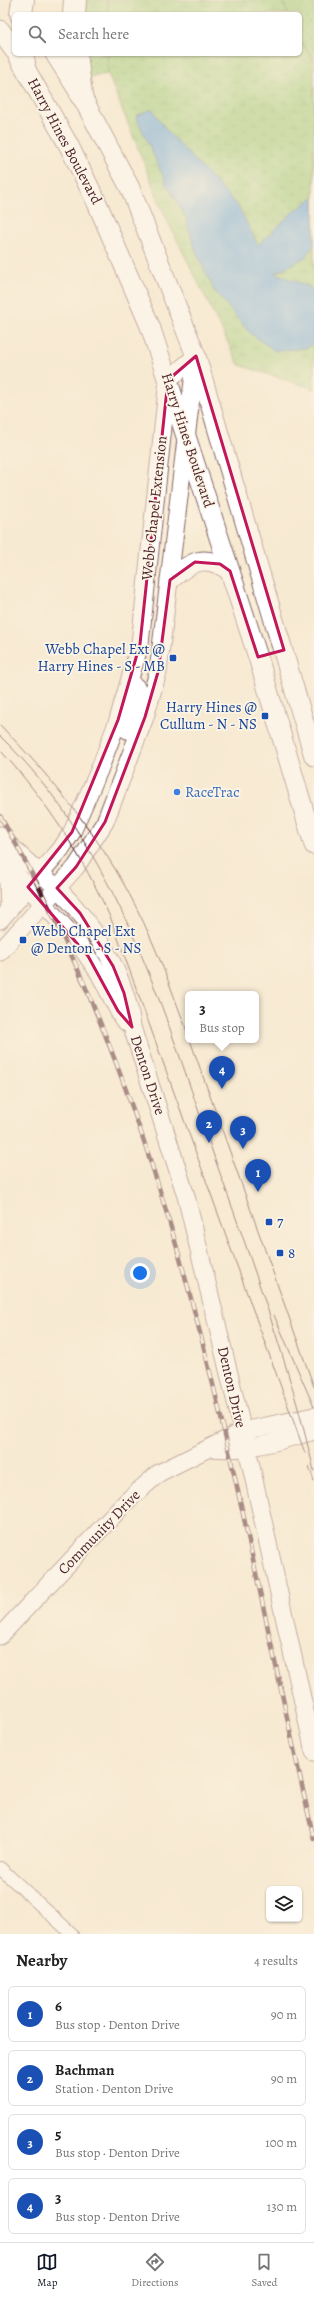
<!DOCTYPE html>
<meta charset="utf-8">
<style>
body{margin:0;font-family:Alegreya,serif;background:#f6f6f6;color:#222}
.controls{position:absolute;right:12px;bottom:12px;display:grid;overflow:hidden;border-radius:6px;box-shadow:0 1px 3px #0004}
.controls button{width:36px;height:36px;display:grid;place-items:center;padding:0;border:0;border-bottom:1px solid #e0e0e0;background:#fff;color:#222;font:20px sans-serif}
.you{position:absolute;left:140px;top:1273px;width:14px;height:14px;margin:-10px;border:3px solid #fff;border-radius:50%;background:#1a73e8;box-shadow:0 0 0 6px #1a73e833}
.badge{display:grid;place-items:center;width:26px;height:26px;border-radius:50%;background:#111827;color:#fff;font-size:13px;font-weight:700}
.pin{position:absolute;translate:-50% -33px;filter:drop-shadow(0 1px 2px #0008)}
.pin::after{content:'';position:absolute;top:21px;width:14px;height:12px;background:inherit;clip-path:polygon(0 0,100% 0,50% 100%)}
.popup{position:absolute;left:185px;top:991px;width:74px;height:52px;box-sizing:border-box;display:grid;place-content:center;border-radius:6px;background:#fff;filter:drop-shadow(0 1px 3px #0005);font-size:13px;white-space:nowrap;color:#767676}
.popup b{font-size:15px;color:#222}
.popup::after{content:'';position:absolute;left:50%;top:100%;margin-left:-8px;border:8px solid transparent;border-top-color:#fff}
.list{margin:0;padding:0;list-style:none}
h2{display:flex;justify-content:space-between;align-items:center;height:52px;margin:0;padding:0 16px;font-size:17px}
h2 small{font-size:13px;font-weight:400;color:#767676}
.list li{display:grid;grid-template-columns:26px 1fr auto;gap:12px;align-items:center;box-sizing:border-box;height:56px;margin:0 8px 8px;padding:0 8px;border:1px solid #e0e0e0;border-radius:6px}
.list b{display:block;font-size:15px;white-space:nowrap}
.list p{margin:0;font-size:13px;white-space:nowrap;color:#767676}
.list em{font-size:13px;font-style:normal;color:#767676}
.icon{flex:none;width:22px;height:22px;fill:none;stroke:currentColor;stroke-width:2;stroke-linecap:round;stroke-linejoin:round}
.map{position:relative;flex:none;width:314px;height:1934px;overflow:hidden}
.search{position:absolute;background:#fff;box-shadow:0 1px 3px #0004;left:12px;right:12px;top:12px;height:44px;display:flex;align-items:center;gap:10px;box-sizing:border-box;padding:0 14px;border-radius:6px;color:#767676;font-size:15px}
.sheet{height:308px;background:#fff}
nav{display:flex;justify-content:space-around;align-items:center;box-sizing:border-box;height:56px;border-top:1px solid #e0e0e0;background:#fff;font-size:11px;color:#767676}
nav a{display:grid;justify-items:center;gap:2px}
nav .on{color:#111827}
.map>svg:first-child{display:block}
.grass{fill:url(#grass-dots);stroke:#757754}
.wetland{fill:url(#wetland-marsh);stroke:#757754}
.water{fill:#6aa8dc;stroke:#5a6484}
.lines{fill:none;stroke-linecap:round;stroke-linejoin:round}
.street-casing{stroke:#876665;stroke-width:14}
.secondary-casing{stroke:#876665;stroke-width:19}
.primary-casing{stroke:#876665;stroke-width:21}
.highway-casing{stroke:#876665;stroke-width:24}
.street{stroke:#fff;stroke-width:12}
.secondary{stroke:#fff;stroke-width:17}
.primary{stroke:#fff;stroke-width:19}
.highway{stroke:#fff;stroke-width:22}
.tram{stroke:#4a1f2b;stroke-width:1}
.rail-casing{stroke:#4a1f2b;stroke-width:4.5}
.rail{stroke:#fcf5e5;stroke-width:3;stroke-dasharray:9;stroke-linecap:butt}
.marked{fill:none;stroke:#c2185b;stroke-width:3;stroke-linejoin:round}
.transit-dot{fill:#1a4fb4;stroke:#fcf5e5;stroke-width:1.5}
.shop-dot{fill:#3f7fe0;stroke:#fcf5e5;stroke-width:1.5}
.labels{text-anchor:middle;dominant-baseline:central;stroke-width:3.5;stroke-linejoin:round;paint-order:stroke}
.street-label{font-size:15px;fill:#4a1f2b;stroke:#fcf5e5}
.transit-label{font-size:15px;fill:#164399;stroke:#fcf5e5;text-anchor:start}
.shop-label{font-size:15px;fill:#366cbe;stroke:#fcf5e5;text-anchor:start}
</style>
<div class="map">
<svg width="314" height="1934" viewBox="0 0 314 1934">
<defs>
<pattern id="grass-dots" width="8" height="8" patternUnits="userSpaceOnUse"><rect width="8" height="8" fill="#a0cf7d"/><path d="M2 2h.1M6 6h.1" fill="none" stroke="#8bb16c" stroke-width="1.8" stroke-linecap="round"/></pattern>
<pattern id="wetland-marsh" width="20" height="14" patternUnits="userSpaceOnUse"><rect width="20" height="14" fill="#a0cf7d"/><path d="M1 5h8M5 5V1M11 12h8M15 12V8" fill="none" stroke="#8bb16c"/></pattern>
</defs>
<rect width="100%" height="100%" fill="#fcf5e5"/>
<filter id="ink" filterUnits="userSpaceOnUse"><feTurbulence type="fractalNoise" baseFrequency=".025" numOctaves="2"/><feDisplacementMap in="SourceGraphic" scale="8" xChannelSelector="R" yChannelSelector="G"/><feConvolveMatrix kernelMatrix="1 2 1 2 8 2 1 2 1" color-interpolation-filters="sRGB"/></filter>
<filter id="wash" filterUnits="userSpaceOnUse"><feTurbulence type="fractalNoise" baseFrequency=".012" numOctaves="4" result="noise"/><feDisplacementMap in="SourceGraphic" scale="16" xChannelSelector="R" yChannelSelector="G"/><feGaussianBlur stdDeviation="0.9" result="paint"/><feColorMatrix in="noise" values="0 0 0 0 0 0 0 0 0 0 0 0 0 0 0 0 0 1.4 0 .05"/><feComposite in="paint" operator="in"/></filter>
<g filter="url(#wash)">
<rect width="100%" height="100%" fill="#f7ead2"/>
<!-- grass -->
<path class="grass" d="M82,0h26v14h-27z
M282,0h32v62l-14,-23v-25h-12z
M84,54h24v20l-20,3z"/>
<!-- wetland -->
<path class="wetland" d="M108,0h174l6,14h-180z
M300,39l14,23v327l-75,-24 -74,-149 -57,-142v-20h192z"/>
<!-- water -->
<path class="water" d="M152,109l15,22 71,75 20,39 34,-32 22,-16v48l-10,13 -29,15 35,14 4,7v49l-7,5 -32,3 -25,-18 -36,-43 -18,-38 -11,-36 -18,-31 -31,-69z"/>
</g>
<g filter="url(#ink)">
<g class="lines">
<defs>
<path id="street" d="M0,1868l72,66"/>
<path id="secondary" d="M127,730l12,-36 -3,-7 -7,-2
M0,835c17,20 39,36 58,54 36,35 69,88 74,138l54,169 61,252 67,304
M0,857l74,80 25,36 23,45 5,5
M3,861l5,22 1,27
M0,920l61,-71 11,-17 28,-64 18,-48 22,-76 28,-264 28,-24
M0,952l76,-85 29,-45 40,-105 13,-45 38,-316
M212,1448c35,4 69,-8 102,-17
M0,1636l126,-134 33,-29 84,-42 71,-15"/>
<path id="primary" d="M0,30l14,20
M17,54l51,90 29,59 53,123 108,331 56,188
M55,54l26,41 49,93 66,168 118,400
M170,580c21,-19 35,-27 60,-9"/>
<path id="highway" d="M21,14l2,-14
M74,14l1,-14
M22,54l2,9
M76,54l5,41"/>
</defs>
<!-- street casing -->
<use href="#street" class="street-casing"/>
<!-- secondary casing -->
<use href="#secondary" class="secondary-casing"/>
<!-- primary casing -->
<use href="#primary" class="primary-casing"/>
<!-- highway casing -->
<use href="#highway" class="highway-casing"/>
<!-- street -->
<use href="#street" class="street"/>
<!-- secondary -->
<use href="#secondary" class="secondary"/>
<!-- primary -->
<use href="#primary" class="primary"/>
<!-- highway -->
<use href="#highway" class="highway"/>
<!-- tram -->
<path class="tram" d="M0,725c53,54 102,114 136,182 21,41 36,84 52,127
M0,736c119,115 163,274 216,426 36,101 74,204 98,309
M0,750c46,50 83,107 111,169l194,534
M190,1040l124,347
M274,1315l40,92
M309,1466l5,15"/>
<defs>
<path id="rail" d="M0,816c182,312 234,676 314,1023"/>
</defs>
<!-- rail casing -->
<use href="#rail" class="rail-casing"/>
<!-- rail -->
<use href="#rail" class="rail"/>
</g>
</g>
<!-- marked area -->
<path d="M0 0H314V1934H0ZM196,356l88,294 -26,7 -28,-86 -10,-7 -25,-2 -25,18 -12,92 -13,45 -40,105 -29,45 -19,21 23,25 33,53 11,27 8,34 -14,-16 -30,-55 -60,-69 44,-55 46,-112 22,-76 28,-264z" fill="#f7ead2" fill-opacity=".55" fill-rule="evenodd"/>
<path class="marked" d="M196,356l88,294 -26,7 -28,-86 -10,-7 -25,-2 -25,18 -12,92 -13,45 -40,105 -29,45 -19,21 23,25 33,53 11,27 8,34 -14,-16 -30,-55 -60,-69 44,-55 46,-112 22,-76 28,-264z"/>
<!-- markers -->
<g class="transit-dot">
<rect x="169" y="654" width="8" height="8" rx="2"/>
<rect x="261" y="712" width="8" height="8" rx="2"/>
<rect x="19" y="936" width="8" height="8" rx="2"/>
<rect x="265" y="1218" width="8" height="8" rx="2"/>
<rect x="276" y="1249" width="8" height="8" rx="2"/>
</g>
<circle class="shop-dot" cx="177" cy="792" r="4"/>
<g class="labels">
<!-- street labels -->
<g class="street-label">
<text transform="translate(65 141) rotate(62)">Harry Hines Boulevard</text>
<text transform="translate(188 440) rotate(72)">Harry Hines Boulevard</text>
<text transform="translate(154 508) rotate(-84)">Webb Chapel Extension</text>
<text transform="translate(148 1075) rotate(72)">Denton Drive</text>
<text transform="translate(232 1387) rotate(77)">Denton Drive</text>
<text transform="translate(99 1532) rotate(-46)">Community Drive</text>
</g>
<!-- transit labels -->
<g class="transit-label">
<text x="165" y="649" text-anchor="end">Webb Chapel Ext @<tspan x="165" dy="17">Harry Hines - S - MB</tspan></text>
<text x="257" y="707" text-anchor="end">Harry Hines @<tspan x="257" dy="17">Cullum - N - NS</tspan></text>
<text x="31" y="931">Webb Chapel Ext<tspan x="31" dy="17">@ Denton - S - NS</tspan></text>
<text x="277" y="1222">7</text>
<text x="288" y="1253">8</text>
</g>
<!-- shop labels -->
<g class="shop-label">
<text x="185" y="792">RaceTrac</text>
</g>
</g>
</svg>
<div class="controls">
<button><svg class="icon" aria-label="layers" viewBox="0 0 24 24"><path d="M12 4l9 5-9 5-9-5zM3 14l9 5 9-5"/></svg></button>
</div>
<div class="you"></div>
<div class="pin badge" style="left:258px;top:1192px;background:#1a4fb4">1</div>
<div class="pin badge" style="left:209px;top:1143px;background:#1a4fb4">2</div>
<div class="pin badge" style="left:243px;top:1149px;background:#1a4fb4">3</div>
<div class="pin badge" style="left:222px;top:1089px;background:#1a4fb4">4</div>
<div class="popup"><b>3</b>Bus stop</div>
<div class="search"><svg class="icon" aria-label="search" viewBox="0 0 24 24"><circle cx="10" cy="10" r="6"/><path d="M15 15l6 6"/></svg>Search here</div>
</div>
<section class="sheet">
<h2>Nearby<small>4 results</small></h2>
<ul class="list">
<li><span class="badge" style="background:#1a4fb4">1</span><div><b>6</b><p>Bus stop · Denton Drive</p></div><em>90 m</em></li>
<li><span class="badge" style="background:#1a4fb4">2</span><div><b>Bachman</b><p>Station · Denton Drive</p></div><em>90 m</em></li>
<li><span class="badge" style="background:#1a4fb4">3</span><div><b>5</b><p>Bus stop · Denton Drive</p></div><em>100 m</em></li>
<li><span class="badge" style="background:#1a4fb4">4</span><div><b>3</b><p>Bus stop · Denton Drive</p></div><em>130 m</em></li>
</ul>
</section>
<nav>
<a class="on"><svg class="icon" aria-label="map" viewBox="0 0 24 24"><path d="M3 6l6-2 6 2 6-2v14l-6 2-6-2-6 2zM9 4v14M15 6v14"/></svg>Map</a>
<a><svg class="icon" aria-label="directions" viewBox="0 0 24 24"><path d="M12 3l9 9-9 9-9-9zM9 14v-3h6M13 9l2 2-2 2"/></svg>Directions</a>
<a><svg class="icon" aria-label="saved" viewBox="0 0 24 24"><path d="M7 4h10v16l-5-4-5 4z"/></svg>Saved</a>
</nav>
